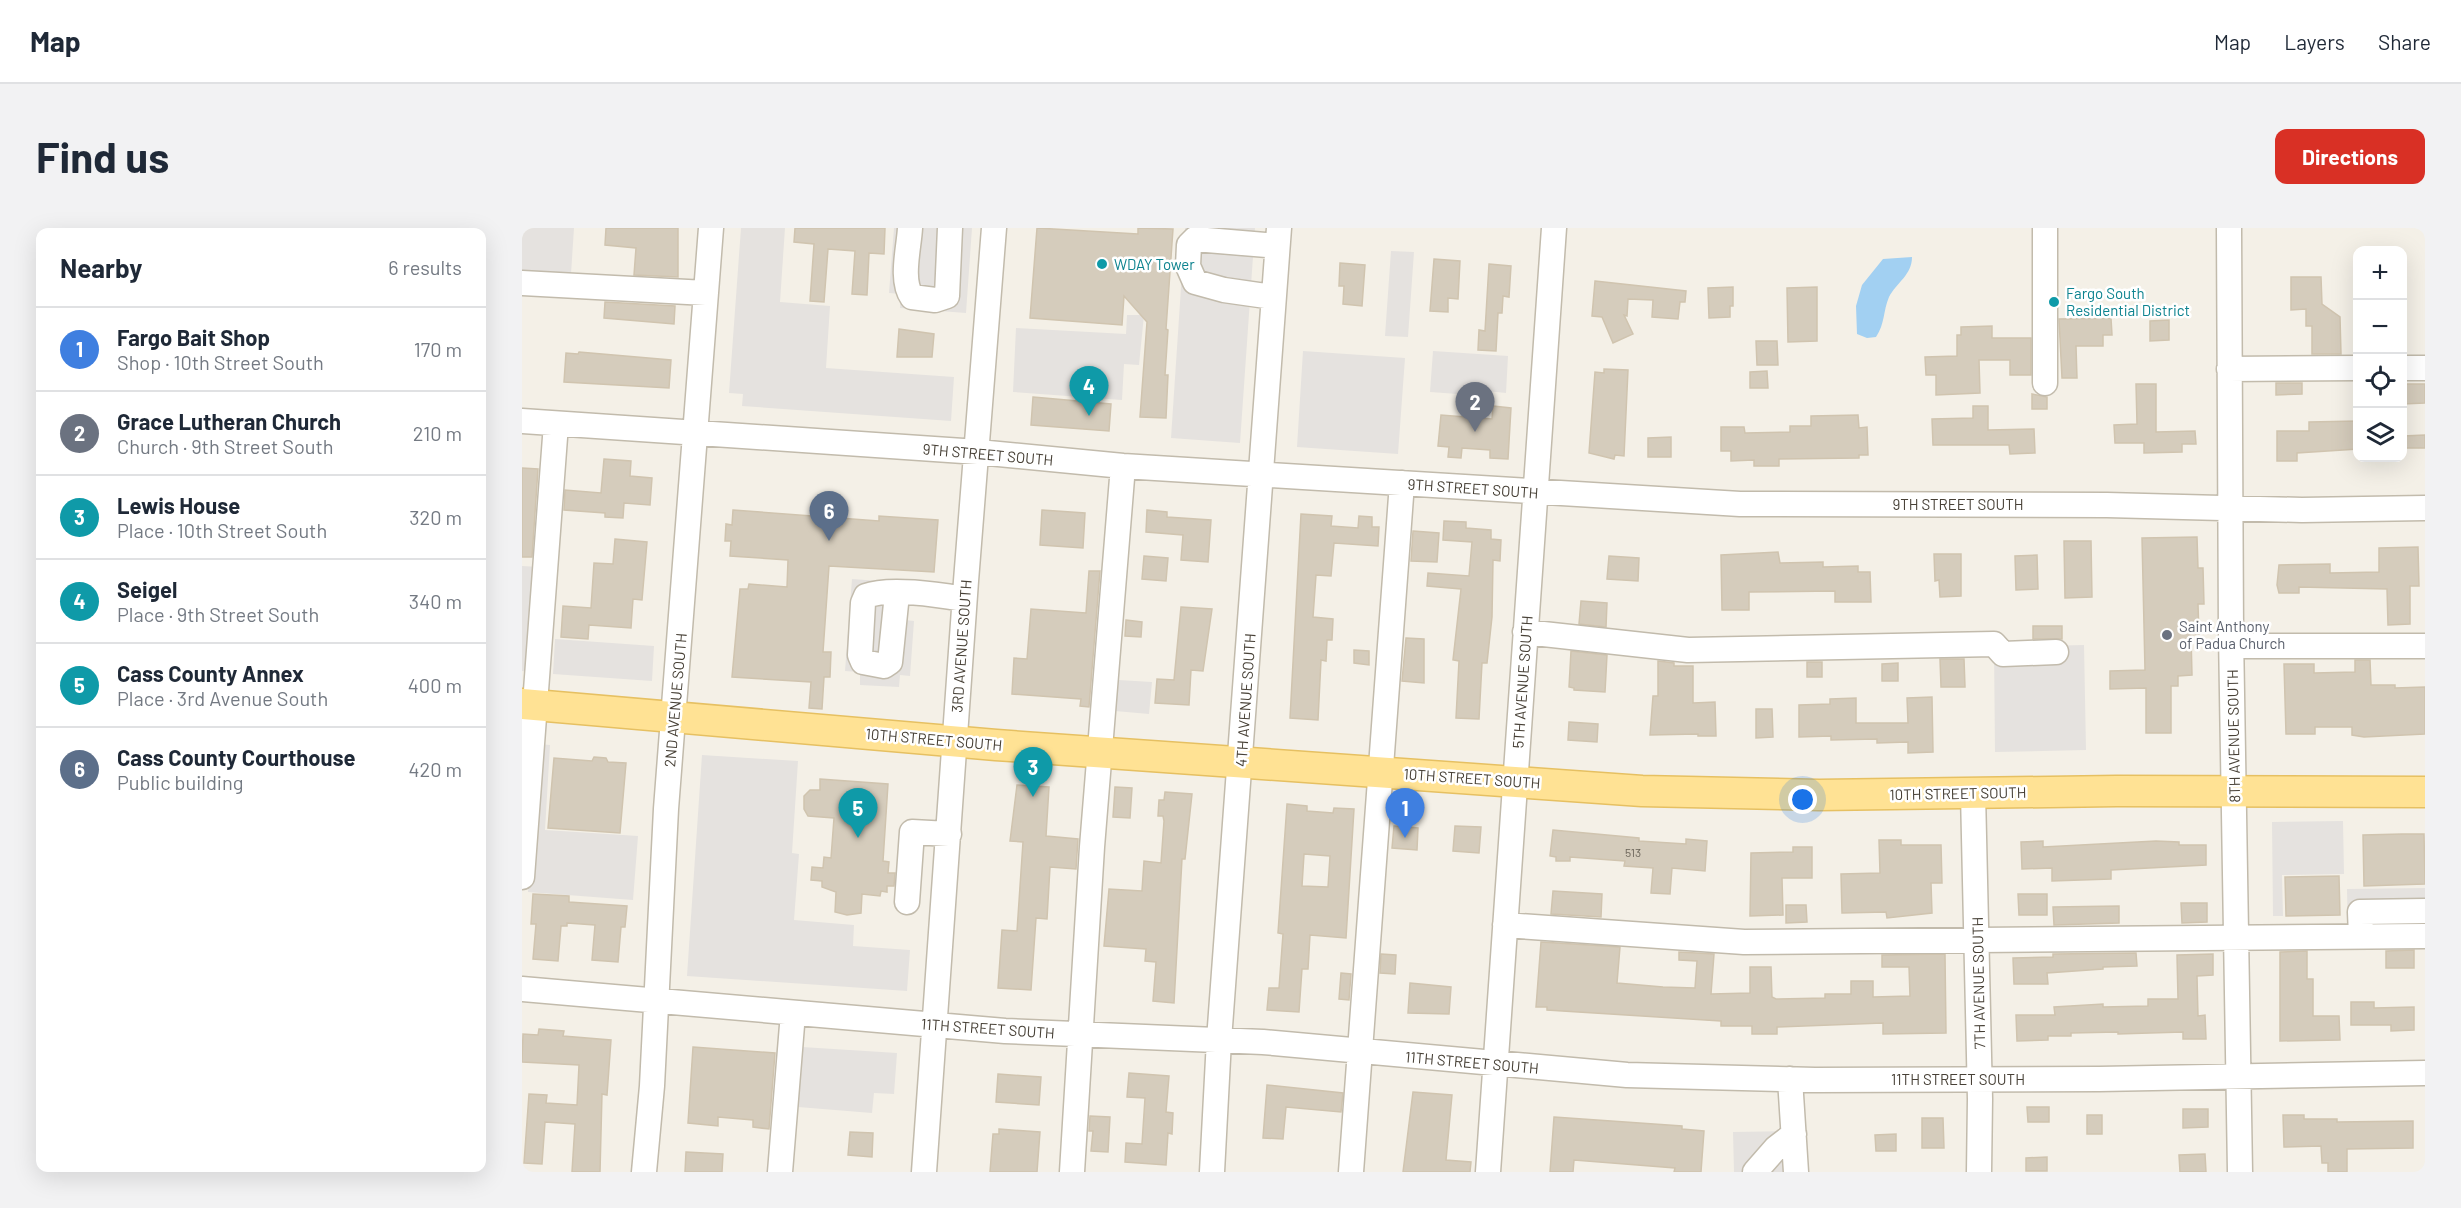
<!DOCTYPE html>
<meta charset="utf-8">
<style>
body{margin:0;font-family:Barlow,sans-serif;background:#f2f2f3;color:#1f2937}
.controls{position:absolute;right:18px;top:18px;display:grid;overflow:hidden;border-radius:12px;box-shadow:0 6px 24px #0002}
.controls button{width:54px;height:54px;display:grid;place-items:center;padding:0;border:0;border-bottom:2px solid #e0e1e3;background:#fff;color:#1f2937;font:30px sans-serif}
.you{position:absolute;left:1281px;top:572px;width:21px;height:21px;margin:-15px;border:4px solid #fff;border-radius:50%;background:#1a73e8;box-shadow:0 0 0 9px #1a73e833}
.badge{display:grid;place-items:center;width:39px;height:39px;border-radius:50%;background:#d93025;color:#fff;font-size:20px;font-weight:700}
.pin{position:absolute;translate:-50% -50px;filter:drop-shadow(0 2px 3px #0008)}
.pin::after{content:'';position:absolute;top:32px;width:21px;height:18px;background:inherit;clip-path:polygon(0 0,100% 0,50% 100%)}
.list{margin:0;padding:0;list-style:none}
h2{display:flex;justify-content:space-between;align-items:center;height:78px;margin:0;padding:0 24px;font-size:26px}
h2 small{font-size:20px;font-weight:400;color:#747a83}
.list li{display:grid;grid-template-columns:39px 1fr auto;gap:18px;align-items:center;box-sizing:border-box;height:84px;padding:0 24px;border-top:2px solid #e0e1e3}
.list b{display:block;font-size:22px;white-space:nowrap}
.list p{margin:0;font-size:20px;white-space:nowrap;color:#747a83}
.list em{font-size:20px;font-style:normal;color:#747a83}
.icon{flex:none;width:33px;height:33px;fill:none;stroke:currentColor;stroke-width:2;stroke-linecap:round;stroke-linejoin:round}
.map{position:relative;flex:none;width:1903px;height:944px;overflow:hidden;border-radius:12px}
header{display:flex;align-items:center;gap:36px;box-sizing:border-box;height:84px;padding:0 30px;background:#fff;border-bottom:2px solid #e0e1e3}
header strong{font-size:28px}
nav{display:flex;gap:33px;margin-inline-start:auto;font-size:21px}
.intro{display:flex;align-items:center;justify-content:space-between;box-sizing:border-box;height:144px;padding:0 36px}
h1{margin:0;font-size:42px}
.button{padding:15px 27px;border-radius:12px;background:#d93025;color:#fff;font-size:21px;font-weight:700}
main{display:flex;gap:36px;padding:0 36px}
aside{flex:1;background:#fff;border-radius:12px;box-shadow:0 6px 24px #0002}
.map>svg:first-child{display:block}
.parking{fill:#e5e2df}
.water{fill:#a2d0f2}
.building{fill:#d5ccbc;stroke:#d0c4af;stroke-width:1.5;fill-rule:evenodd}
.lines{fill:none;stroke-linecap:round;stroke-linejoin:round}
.minor-casing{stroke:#c2bbac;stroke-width:27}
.major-casing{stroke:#e6c062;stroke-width:33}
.minor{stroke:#fff;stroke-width:24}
.major{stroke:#ffe294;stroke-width:30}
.culture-dot{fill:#0f9aa8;stroke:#fff;stroke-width:2}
.worship-dot{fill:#6b7280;stroke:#fff;stroke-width:2}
.labels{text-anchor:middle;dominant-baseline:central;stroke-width:5;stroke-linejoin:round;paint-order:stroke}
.number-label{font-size:12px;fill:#6a6358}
.culture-label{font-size:15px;fill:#0d838f;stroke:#fff;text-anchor:start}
.street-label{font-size:15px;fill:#474036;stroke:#fff}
.worship-label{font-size:15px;fill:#5b616d;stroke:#fff;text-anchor:start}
</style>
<header>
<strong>Map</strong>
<nav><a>Map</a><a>Layers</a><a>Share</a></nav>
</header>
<div class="intro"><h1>Find us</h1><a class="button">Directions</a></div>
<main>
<aside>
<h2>Nearby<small>6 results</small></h2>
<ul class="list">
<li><span class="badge" style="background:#3f7fe0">1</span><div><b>Fargo Bait Shop</b><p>Shop · 10th Street South</p></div><em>170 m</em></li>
<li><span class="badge" style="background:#6b7280">2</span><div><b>Grace Lutheran Church</b><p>Church · 9th Street South</p></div><em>210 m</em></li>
<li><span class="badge" style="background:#0f9aa8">3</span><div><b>Lewis House</b><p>Place · 10th Street South</p></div><em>320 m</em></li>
<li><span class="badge" style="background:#0f9aa8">4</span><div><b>Seigel</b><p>Place · 9th Street South</p></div><em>340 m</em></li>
<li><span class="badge" style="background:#0f9aa8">5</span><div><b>Cass County Annex</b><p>Place · 3rd Avenue South</p></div><em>400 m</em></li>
<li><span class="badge" style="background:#5c6f8a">6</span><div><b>Cass County Courthouse</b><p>Public building</p></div><em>420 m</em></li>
</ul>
</aside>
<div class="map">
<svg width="1903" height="944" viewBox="0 0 1903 944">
<rect width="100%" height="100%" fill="#f4f0e7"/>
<!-- parking -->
<path class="parking" d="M0,0h52l-3,46 -49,-3z
M219,0h44l-5,74 50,4 -4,62 128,9 -3,44 -209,-15 1,-12 -14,-1z
M372,0h78l-6,85 -66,-5 1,-14 -12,-1z
M663,0h70l-15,215 -69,-5z
M869,23l23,1 -6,85 -23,-1z
M605,87h17l-5,50 -15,-1 -2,36 -109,-8 3,-64 110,6z
M781,123l102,7 -7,96 -101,-7z
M911,123l75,5 -2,37 -20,-2 -1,5 -55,-4z
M0,338l17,1 -7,105 -10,-1z
M330,351l55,4 -2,37 9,1 -4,55 -10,-1 -1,12 -39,-2v-13l-15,-1z
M33,411l99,7 -2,35 -99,-7z
M1562,417l2,105 -91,2 -1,-105z
M596,452l34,2 -3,32 -34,-3z
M17,516l11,1 -5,85 93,6 -5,64 -105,-8z
M180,527l96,6 -6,92 7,1 -5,66 60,5 -1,21 57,4 -3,41 -220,-15z
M1821,593l1,53 -62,1 1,41h-10l-1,-94z
M1903,660v53l-77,2 -1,-54z
M280,819l95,6 -3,41 -20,-1 -2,20 -74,-6z
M1285,903v41h-73l-1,-40z"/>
<!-- water -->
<path class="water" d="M1390,29c0,18 -15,25 -23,40 -6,14 -4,27 -13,40l-9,1 -10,-4 -1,-28 6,-21 21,-26z"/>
<!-- building -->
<path class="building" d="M84,0h72v49l-44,-2 2,-27 -31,-3z
M273,0h90l-1,26 -15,-1 -2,42 -15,-1 3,-43 -27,-2 -4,53 -14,-1 4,-57 -20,-2z
M515,0l101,6v-6l35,1 -7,100 2,1 -3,45h3l-2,43 -26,-1 7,-95 -23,-26 -2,29 -92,-7z
M912,31l26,2 -2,38 -10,-1v14l-18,-1z
M818,35l25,2 -3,41 -19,-2 1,-18h-5z
M967,36l22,2 -2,31 -6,-1 -1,17h-4l-2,38 -18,-1 1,-20 6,1z
M1769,49h30l1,27 18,13 1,37h-29v-28h-6v-17l-15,1z
M1073,53l91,10 -1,11h-5l-2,17 -26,-2 1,-17 -25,-1 -1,17 -3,-1 9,19 -20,9 -11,-26 -10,-1z
M1211,59v19h-3v11l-21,1 -1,-30z
M1295,59v54l-29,1 -1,-54z
M83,74l70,4 -1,18 -70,-6z
M1589,90l1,17h-9v11h-27l1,32h-15l-3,-59z
M1647,92v20l-19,1v-20z
M1470,98v12h39v37h-21v-15h-31l1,33 -44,2v-20h-10l-1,-18 32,-1v-21h4v-8z
M377,101l35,5 -2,23h-35z
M1234,113h21l1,24h-21z
M57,124l92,8 -2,28 -105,-6 2,-29 12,1z
M1082,141l24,1 -4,86 -9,-1 -1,4 -25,-6 6,-81 9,1z
M1245,143l1,17h-18v-16z
M1754,155h26v11l-26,1z
M1614,156h20v48l39,-1 1,13h-14v8l-38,1v-10h-29l-1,-18 23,-1z
M1881,156h22v19l-22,1z
M1510,166l15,3v12h-15z
M511,169l78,7 -2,27 -78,-6z
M971,178l18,2 -3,51 -18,-1v-8l-28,-2 -1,10 -13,-1 1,-10 -11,-1 3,-31 51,4z
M1451,178h15v24l46,-1 1,24 -25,1 -1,-9h-76l-1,-26 41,-1z
M1336,187l1,13 8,-1 1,28h-9v3l-80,1v7h-25v-6l-23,1v-10h-10v-24h23l1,6 45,-1v-6h21v-10z
M1836,193v28l-61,4v8h-20v-30h32v-9z
M1903,207v13h-22v-12z
M1149,209v20h-23v-19z
M82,231l27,2 -1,15 22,2 -2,27 -26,-2 -1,15 -18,-1v-4l-41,-3 1,-20 36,3z
M0,240l16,1 -6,88h-10z
M211,282l146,11v-5l59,4 -4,52 -105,-6 -6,86h8l-1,25h-6l-2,32 -13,-1 2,-26 -79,-5 8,-88h8l1,-5 38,3 1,-27 -58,-4 1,-15h-6l1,-17 6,1z
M520,282l43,3 -2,35 -43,-3z
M625,282l20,2v5l44,3 -3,42 -27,-2 2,-25 -37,-3z
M779,286l31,2 -1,10 27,2 1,-12 13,1v10h7l-1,19 -44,-3 -3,33 -15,-1 -3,42 20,2 -1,21h-5l-1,21 -5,-1 -3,60 -28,-2z
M922,293l22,1v6l25,2v9l10,1 -1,21 -7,-1 -1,57 -5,46h-5l-3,56 -23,-1 3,-57 -6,-1 8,-71 -34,-3 1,-13 41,3 3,-34 -29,-2z
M891,303l26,2 -2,29 -26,-1z
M1675,309l1,31h5l1,36h-6l1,30 -8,1 1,40 -14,1v10h-7v47h-25v-45l-36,1v-18l35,-1 -3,-132z
M93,311l32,3 -5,58 -9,-1 -2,29 -42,-3 -1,14 -27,-2 2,-31 28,2 3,-45 19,1z
M1542,313h27l1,56 -27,1z
M1896,319l1,39h-9v38l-22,1 -1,-36 -88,-2v6h-20l-2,-8 2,-20 51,-1v9l49,-1v-24z
M1256,324l2,11 43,-1v5l35,-1v6h12l1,30h-36v-11l-86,1v18h-27l-1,-55z
M1412,326h27v42l-21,1 -1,-17 -4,1z
M1515,327l1,34 -22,1 -1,-34z
M622,328l24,2 -2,23 -24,-2z
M1087,328l30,2 -1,23 -31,-2z
M567,343h11l-11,136 -9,-1 1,-7 -69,-5 2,-36 13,1 4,-50 55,4z
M1059,373l26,2 -1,24 -27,-3z
M659,379l31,2 -9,62 -12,-1 -2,35 -34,-2 2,-24 17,1z
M604,392l16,2 -1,15 -16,-1z
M1511,398h29v13h-29z
M884,410l18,1v44l-22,-2z
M832,422l15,1v14l-15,-2z
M1049,423l36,4 -2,37 -31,-2v-2l-5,-1z
M1418,431h24l1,28h-24z
M1833,432h15l1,25h24v3l30,-1v47l-61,3 -12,-2v-8h-37v7h-29l-2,-70h30v9l41,-1z
M1136,433l16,2v3h19v37l22,-1 1,34h-18v-2l-48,1 3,-39h5z
M1285,434h15v15h-15z
M1376,435v18h-16v-17z
M1410,469l1,55 -25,1v-11l-31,1v-4l-46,1v-4l-32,1v-32l31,-1v-5l26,-1v25h52l-1,-25z
M1234,481h16l1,28 -17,1z
M1047,494l29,2 -1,18 -29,-2z
M72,529l12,1 2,4 18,1 -6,70 -72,-5 6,-70 38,3z
M298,551l68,5 -5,77 6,1 -1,11h7l-1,13h-7v6l-6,-1 -1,5 -18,-2 -1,19 -14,2 -12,-3 1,-20 -14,-5v-6l-11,-1 1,-13 11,1 1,-11 7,1 3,-40 -26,-2 -4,-7v-13l6,-6h10z
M495,557l32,2 -3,49 32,3 -2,30 -26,-2 -3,52 -11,-1 -5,72 -33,-2 4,-58 15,1 6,-89 -13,-1z
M593,559l17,1 -2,30 -17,-1z
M643,564l27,2 -7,65h-3l-8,144 -21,-2 3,-39 -11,-1 1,-12 -42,-3 5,-57 33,2 2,-30 17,2 3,-42 -1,-5h-5l1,-16h5z
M765,576l20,2v5l26,2 1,-5 20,1 -8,129 -36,-3 -2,34h-6l-3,43 -32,-2 2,-22h10l4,-54 -5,-1zM782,626l26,2 -2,31 -26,-1z
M872,598l24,2 -1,22 -25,-2z
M933,598l26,1 -2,26 -26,-2z
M1031,602l86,8v3l47,3v-5l21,2 -2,30 -33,-3 -2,26 -19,-1 2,-25 -29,-2 1,-5 -55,-4v4h-14v-4l-6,-1z
M1880,606h22l1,50 -61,2 -1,-51z
M1357,612h22v5h40l1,38h-11l1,30 -45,5 -1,-6 -44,1 -1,-39 39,-1z
M1521,613v6l113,-6 23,1v3h27v20l-95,5v9l-59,2v-13l-30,1 -1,-27z
M1271,619h19v31h-30l1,37 -33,1 1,-63 42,-1z
M1817,648l1,39 -54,1 -1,-39z
M1031,663l49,3 -1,23 -50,-3z
M11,666l36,2v6l58,4 -2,21h-4l-3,35 -26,-2 3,-35 -28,-2v3h-6l-3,35 -25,-2 3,-35h-5z
M1496,666h29v21h-28z
M1659,675h26v19l-25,1z
M1264,677h20l1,17 -21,1z
M1597,678v17l-65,2 -1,-18z
M1019,714l79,5 -3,36 46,4 32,1 2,-27 -18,-1v-8l35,2 -3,40 39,-1v-26h21l1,30 4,2 49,-1v-4h26v-13h22v16l37,-1 -1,-29h-27v-12l63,-1 1,79 -63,1v-11l-106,4v7h-25v-8h-31v-5l-174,-11v-3h-11z
M1892,722v18h-28v-17z
M1785,723v28h6v37h26l1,24 -60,1v-89z
M1614,725l1,13 -34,1v2l-56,4 1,11h-34l-1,-26 40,-1v-3z
M859,726l15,1 -1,19 -15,-1z
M1691,726v21l-16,1 1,40 7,-1 1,24h-23v-7l-65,2v-2l-47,1v3h-23v4l-31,1 -1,-26h39l-1,-8 49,-3v3l45,-1v-7h30l-1,-44z
M819,745l10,1 -2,26 -10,-1z
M888,755l41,4 -2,27 -41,-1z
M1829,774h23v6l40,-1v23l-23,1v-6h-40z
M17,801l25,2 -1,5 48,4 -4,55 -5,-1 -2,78h-28l3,-48 -30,-2 -3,42 -18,-1 5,-69 18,1 -1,8 31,2 2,-40 -57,-3 1,-28 15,1z
M171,819l82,6 -6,76 -16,-2v-7l-35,-3v9l-30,-3z
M607,845l40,3 -3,36 7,1 -1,21 -4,-1 -2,32 -41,-3 1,-19 16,1 3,-46 -18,-1z
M476,846l43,3 -2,28 -43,-3z
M745,857l76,8 -2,19 -55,-5 -3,32 -20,-1z
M891,864l39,3 -6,65 25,2 -1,10h-67z
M1505,879h22v15h-21z
M1661,881h25v18l-25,1z
M1565,887h15v19h-15z
M1761,887h21v4h33v3l76,-1v27l-66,1v23h-19v-9h-6l-1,-17 -37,1z
M568,888l20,1 -2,35 -17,-1 2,-20h-4z
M1032,889l128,9v3l22,2 -3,41h-27l1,-4 -101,-8 -1,12h-23z
M1400,890h21l1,30h-22z
M477,901l41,3 -3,40h-47l3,-38h6z
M328,904l23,1 -1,24 -24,-2z
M1374,906v17h-20l-1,-16z
M164,924l37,2 -1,18h-37z
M1683,926l1,18h-26l-1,-17z
M1525,929v14h-21v-13z"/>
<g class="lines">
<defs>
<path id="minor" d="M388,0c-1,20 -10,52 2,69l23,3 12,-4 3,-68
M1523,0v155
M1707,0l2,406 9,538
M0,55l184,10
M751,69l-49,-7 -29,-8 -7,-16 1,-21 6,-6 82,7
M1880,140h23
M1707,141l129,-1
M0,193l456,31 145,14 617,38 367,1 195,5 123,-2
M375,366l-7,68 -6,4 -21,-4 -3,-7 3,-52 3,-7c24,-9 73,-1 98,3
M1003,404l163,18 306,-6 9,10 53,-2
M1709,418h194
M1451,565l7,306 -1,73
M0,649l34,-453
M385,674l5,-70 37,2
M983,697l239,17 681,-6
M1839,708l-1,-24 65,-1
M0,761l483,42 258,11 364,33 188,5 284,-1 326,-6
M1268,851l6,93
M122,944l8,-86 14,-277 45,-581
M258,944l13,-159
M402,944l42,-591 28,-353
M550,944l20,-325 31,-381
M690,944l7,-132 60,-812
M829,944l51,-689
M966,944l66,-944
M1233,944l21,-24 18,-14"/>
<path id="major" d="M0,476l474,41 646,46 177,4 298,-4 308,1"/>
</defs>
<!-- minor casing -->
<use href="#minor" class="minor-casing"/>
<!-- major casing -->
<use href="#major" class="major-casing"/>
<!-- minor -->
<use href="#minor" class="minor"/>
<!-- major -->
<use href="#major" class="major"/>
</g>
<!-- markers -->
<g class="culture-dot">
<circle cx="580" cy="36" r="6"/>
<circle cx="1532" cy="74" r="6"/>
</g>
<circle class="worship-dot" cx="1645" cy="407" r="6"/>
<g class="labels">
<!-- number labels -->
<g class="number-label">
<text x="1111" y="624">513</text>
</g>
<!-- culture labels -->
<g class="culture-label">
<text x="592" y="36">WDAY Tower</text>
<text x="1544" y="65">Fargo South<tspan x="1544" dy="17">Residential District</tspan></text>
</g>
<!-- street labels -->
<g class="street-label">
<text transform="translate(466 226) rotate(5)">9TH STREET SOUTH</text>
<text transform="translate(951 260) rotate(4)">9TH STREET SOUTH</text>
<text x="1436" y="276">9TH STREET SOUTH</text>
<text transform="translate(439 418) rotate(-86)">3RD AVENUE SOUTH</text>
<text transform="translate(1000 454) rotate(-86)">5TH AVENUE SOUTH</text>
<text transform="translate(153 472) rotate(-85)">2ND AVENUE SOUTH</text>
<text transform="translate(723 472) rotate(-86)">4TH AVENUE SOUTH</text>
<text transform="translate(1711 508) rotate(-91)">8TH AVENUE SOUTH</text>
<text transform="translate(412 511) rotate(5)">10TH STREET SOUTH</text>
<text transform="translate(950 550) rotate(4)">10TH STREET SOUTH</text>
<text transform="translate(1436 565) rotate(-1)">10TH STREET SOUTH</text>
<text transform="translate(1456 755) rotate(-91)">7TH AVENUE SOUTH</text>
<text transform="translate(466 800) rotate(4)">11TH STREET SOUTH</text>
<text transform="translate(950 834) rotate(5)">11TH STREET SOUTH</text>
<text x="1436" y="851">11TH STREET SOUTH</text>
</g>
<!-- worship labels -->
<g class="worship-label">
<text x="1657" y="398">Saint Anthony<tspan x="1657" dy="17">of Padua Church</tspan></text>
</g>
</g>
</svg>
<div class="controls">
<button>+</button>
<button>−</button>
<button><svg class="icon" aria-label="locate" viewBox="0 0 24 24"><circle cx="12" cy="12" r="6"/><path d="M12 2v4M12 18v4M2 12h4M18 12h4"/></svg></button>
<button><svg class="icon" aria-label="layers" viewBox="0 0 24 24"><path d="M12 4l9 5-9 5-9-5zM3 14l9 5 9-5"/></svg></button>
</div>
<div class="you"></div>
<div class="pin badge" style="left:883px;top:610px;background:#3f7fe0">1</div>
<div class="pin badge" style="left:953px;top:204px;background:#6b7280">2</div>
<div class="pin badge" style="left:511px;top:569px;background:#0f9aa8">3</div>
<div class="pin badge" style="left:567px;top:188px;background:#0f9aa8">4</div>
<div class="pin badge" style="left:336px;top:610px;background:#0f9aa8">5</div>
<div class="pin badge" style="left:307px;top:313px;background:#5c6f8a">6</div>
</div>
</main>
